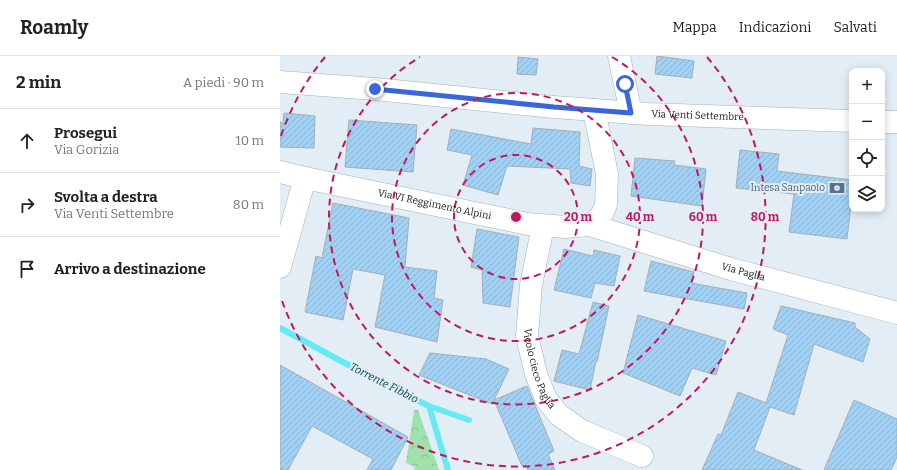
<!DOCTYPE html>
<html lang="it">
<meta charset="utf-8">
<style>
body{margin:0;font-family:Bitter,serif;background:#f2f2f2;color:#222}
.controls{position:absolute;right:12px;top:12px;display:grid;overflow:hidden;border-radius:8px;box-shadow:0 2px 10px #0003}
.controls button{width:36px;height:36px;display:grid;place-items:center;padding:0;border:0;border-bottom:1px solid #e0e0e0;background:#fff;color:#222;font:20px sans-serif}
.stop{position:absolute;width:12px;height:12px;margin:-9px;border:3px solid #3b66d7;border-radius:50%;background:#fff}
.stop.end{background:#3b66d7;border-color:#fff;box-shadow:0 1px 4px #0008}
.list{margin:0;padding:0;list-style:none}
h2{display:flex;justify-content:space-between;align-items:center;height:52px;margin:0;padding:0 16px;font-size:17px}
h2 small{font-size:13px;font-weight:400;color:#767676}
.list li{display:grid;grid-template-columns:26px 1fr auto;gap:12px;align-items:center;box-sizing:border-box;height:64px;padding:0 16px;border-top:1px solid #e0e0e0}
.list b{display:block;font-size:15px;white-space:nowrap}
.list p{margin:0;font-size:13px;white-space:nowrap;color:#767676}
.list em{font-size:13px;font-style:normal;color:#767676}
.icon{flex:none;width:22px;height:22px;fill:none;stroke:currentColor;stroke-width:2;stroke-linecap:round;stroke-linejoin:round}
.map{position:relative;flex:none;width:617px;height:414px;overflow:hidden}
header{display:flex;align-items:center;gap:24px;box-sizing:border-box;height:56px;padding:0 20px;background:#fff;border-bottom:1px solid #e0e0e0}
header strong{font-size:19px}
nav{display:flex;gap:22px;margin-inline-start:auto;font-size:14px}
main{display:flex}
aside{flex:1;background:#fff}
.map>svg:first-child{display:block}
.park{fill:url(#park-crowns)}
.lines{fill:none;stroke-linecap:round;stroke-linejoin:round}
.stream{stroke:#67e9f6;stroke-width:6}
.building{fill:url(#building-hatch);stroke:#a4aeb6}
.minor-casing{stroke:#a5afb7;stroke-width:23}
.major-casing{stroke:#a5afb7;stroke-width:23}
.minor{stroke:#fff;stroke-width:22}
.major{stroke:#fff;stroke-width:22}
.route{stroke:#3b66d7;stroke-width:5}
.ring{fill:none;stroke:#c2185b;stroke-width:2;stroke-dasharray:7 5}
.labels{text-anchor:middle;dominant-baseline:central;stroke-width:4;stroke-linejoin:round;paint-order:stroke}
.street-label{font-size:10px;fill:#181b1e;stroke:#e2edf5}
.service-label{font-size:10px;fill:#4e5e75;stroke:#e2edf5;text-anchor:end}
.water-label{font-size:11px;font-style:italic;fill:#08464b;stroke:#e2edf5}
.centre{fill:#c2185b;stroke:#e2edf5;stroke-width:2}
.ring-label{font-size:12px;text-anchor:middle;font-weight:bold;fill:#c2185b;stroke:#e2edf5;stroke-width:4;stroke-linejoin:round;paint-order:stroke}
</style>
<header>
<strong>Roamly</strong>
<nav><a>Mappa</a><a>Indicazioni</a><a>Salvati</a></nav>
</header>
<main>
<aside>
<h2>2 min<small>A piedi · 90 m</small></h2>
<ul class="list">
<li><svg class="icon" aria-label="ahead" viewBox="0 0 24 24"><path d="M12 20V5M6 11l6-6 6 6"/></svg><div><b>Prosegui</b><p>Via Gorizia</p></div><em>10 m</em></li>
<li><svg class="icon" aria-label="right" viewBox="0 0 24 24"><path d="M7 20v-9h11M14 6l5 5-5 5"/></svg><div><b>Svolta a destra</b><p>Via Venti Settembre</p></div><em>80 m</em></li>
<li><svg class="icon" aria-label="arrive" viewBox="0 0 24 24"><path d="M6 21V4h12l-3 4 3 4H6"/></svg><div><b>Arrivo a destinazione</b></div></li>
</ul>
</aside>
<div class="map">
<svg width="617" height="414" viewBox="0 0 617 414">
<defs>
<pattern id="park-crowns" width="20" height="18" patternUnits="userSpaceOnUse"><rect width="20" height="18" fill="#a0e2ad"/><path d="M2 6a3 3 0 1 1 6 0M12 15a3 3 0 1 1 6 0" fill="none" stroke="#89c194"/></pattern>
<pattern id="building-hatch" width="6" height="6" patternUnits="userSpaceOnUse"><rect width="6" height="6" fill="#a2d1f3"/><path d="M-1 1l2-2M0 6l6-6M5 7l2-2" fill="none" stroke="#8bb3d0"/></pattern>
</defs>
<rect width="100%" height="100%" fill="#e2edf5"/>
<!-- park -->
<path class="park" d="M134,354h4l21,60h-25l1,-3 -9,-4z"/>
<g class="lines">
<!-- stream -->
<path class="stream" d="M0,272l111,60 38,18 19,64
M149,350l40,14"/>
</g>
<!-- building -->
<path class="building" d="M377,0l37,5 -2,17 -37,-4z
M238,1l20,2 -2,16 -19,-1z
M4,57l31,3 -1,32 -34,-1v-25l3,1z
M69,64l68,5 -4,47 -68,-5z
M253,72l47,4 -1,34 13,3 -2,17 -19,-3 -1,-14 -63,-3 -9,29 -35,-10 9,-30 -25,-5 4,-21 80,15z
M460,94l39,4 -2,17 75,9v16l-5,43 -58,-7 5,-38 -58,-6z
M355,102l40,3 -1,4 32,4 -4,37 -71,-10z
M53,147l76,15 -4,49 32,4 -3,27 9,2 -6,42 -62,-15 10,-52 -32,-6 -10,51 -38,-8 11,-56 6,2z
M197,173l42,8 -9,70 -27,-4 -1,-33 -11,-3z
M284,193l29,7 1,-6 26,6 -6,30 -19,-3 -4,15 -37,-8z
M371,205l43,11 -3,11 56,10 -3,16 -100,-18z
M313,246l16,4 -12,56 -1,-1 -6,29 -36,-9 8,-31 17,4z
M501,250l74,17v4l15,12 -7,23 -49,-18 -20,71 -24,-8 -16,43 48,20h-100l16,-36 3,1 17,-43 28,11 22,-68 -15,-6z
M358,259l88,26 -10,34 -24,-7 -12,28 -57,-23z
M150,297l56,6 23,10 -17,35 -73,-29z
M0,309l128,72 -17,33h-24l6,-11 -61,-33 -24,44h-8z
M247,330l27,65 -6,3 7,16h-27l-2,-5 -4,1 -28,-66z
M574,344l43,19v38l-6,13h-67z"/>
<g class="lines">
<defs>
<g id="minor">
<path d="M339,0l12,57"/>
<path id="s1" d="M0,116l25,6 223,46 37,3 25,-2 141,44 166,44"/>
<path d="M310,169l11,-9 5,-11 1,-31 -13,-64"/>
<path id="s2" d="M263,170l-12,59 -4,51 9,38 10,25 13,16 23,16 60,25"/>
<path d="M0,211l25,-89"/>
</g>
<g id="major">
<path id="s3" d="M0,26l95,7 179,18 94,7 204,7"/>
<path d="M602,66h15"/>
</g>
</defs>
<!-- minor casing -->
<use href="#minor" class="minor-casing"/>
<!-- major casing -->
<use href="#major" class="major-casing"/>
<!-- minor -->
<use href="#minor" class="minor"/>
<!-- major -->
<use href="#major" class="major"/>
</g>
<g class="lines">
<!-- route -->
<path class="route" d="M95,33l179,18 77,6 -6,-29"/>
</g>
<!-- distance rings -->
<g class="ring">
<circle cx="236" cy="161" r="62"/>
<circle cx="236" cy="161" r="124"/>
<path d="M332 1A187 187 0 1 1 140 1"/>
<path d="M1 80A249 249 0 0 1 45 1M427 1A249 249 0 1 1 1 242"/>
</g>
<!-- icons -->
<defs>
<symbol id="bank-bare" viewBox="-9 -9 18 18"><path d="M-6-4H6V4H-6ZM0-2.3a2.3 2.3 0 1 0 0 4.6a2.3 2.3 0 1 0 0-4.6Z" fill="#5c6f8a" stroke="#e2edf5" stroke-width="2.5" paint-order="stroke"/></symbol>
</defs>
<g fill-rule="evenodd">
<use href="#bank-bare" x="546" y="121" width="22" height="22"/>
</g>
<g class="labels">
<!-- street labels -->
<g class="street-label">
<text stroke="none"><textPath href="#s3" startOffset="419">Via Venti Settembre</textPath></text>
<text stroke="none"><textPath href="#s1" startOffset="158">Via VI Reggimento Alpini</textPath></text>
<text stroke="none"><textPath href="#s1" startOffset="476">Via Paglia</textPath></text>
<text stroke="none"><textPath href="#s2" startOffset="146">Vicolo cieco Paglia</textPath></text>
</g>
<!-- service labels -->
<g class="service-label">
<text x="545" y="132">Intesa Sanpaolo</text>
</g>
<!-- water labels -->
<g class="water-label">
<text transform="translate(104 327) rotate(27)">Torrente Fibbio</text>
</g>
</g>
<circle cx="236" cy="161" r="6" class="centre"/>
<g class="ring-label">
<text x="298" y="165">20 m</text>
<text x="360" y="165">40 m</text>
<text x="423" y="165">60 m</text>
<text x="485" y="165">80 m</text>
</g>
</svg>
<div class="controls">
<button>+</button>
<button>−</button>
<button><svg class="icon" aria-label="locate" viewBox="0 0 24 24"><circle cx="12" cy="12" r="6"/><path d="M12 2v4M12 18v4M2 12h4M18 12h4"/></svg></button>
<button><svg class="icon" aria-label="layers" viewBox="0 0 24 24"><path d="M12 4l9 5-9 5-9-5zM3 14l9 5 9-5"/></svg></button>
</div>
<div class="stop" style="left:345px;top:28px"></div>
<div class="stop end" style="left:95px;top:33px"></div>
</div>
</main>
